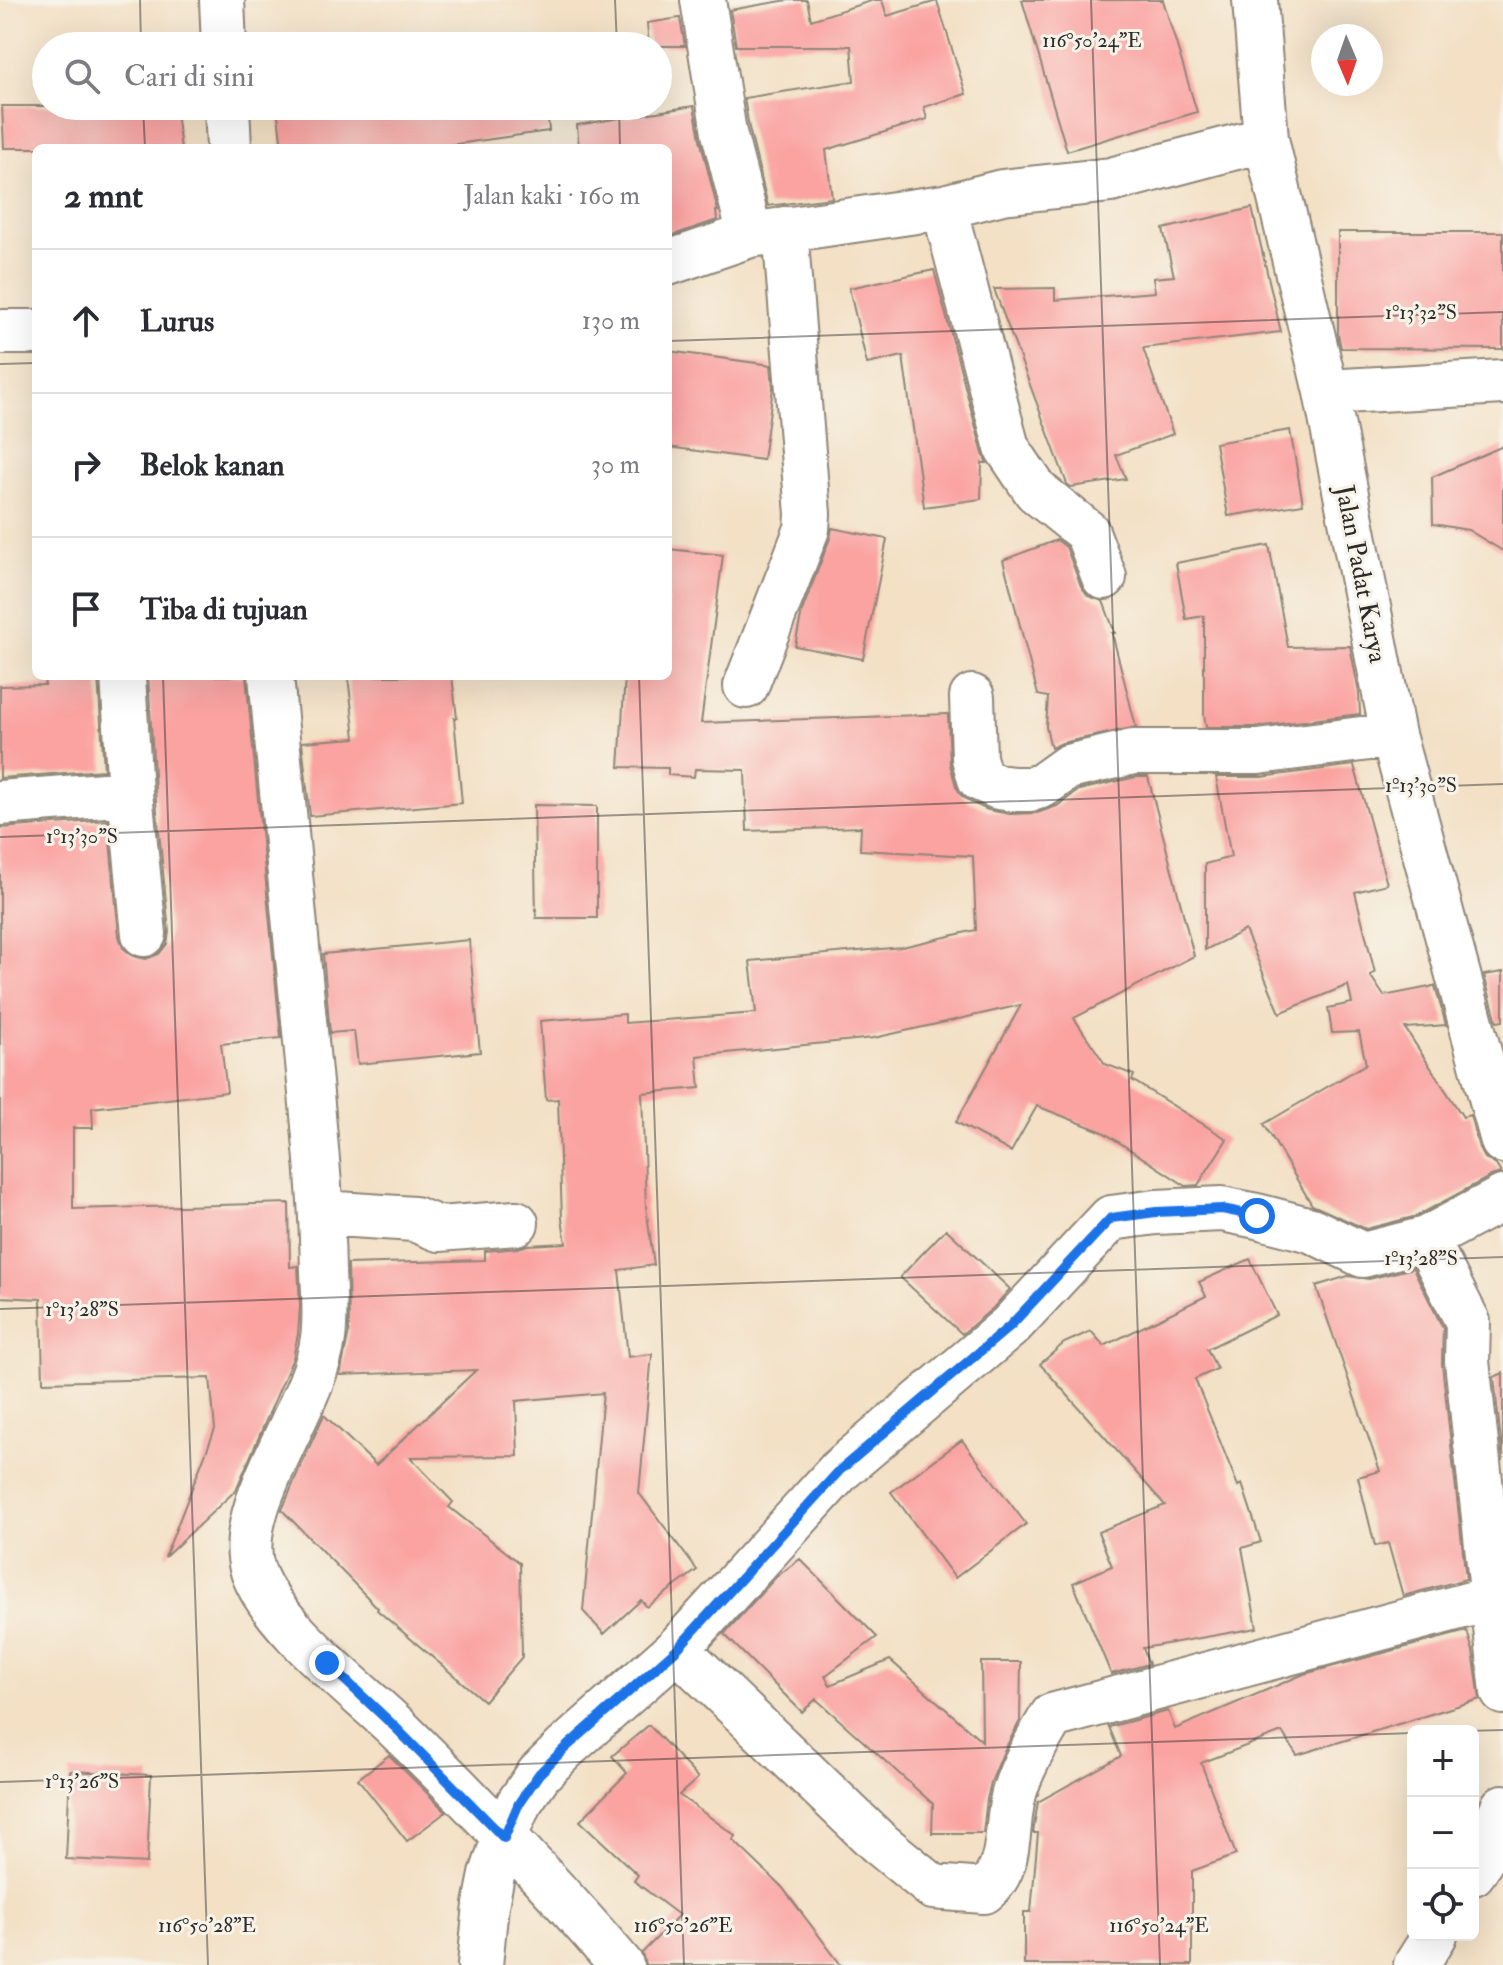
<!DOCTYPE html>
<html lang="id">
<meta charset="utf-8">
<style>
body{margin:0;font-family:"IM FELL Double Pica",serif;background:#f2f2f3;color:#2b2b33}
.controls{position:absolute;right:24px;bottom:24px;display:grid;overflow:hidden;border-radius:12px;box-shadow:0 8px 32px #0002}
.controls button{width:72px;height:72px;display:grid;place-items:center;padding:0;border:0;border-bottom:2px solid #e1e1e2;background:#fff;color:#2b2b33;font:40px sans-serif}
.compass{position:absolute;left:1311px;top:24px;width:72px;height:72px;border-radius:50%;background:#fff;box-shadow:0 8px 32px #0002;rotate:178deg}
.stop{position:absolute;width:24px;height:24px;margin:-18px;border:6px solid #1a73e8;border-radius:50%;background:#fff}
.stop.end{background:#1a73e8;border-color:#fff;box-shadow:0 2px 8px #0008}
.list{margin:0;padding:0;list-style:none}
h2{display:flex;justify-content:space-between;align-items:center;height:104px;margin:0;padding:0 32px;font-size:34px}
h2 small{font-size:26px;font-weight:400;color:#7c7c81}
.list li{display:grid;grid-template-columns:52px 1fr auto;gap:24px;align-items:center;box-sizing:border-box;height:144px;padding:0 32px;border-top:2px solid #e1e1e2}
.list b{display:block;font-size:30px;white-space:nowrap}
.list em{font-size:26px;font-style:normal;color:#7c7c81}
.icon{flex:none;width:44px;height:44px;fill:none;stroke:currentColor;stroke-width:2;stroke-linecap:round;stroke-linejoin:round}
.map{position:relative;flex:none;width:1503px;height:1965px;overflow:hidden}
.search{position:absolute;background:#fff;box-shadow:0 8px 32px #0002;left:32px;top:32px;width:640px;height:88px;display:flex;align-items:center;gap:20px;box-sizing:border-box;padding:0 28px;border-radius:44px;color:#7c7c81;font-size:30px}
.panel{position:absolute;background:#fff;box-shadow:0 8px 32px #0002;left:32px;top:144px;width:640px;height:536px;border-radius:12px}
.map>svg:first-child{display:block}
.building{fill:#faa3a1}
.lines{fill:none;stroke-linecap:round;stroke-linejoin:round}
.street-casing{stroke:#8f8678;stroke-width:48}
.street{stroke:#fff;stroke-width:44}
.route{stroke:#1a73e8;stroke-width:10}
.ticks{fill:none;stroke:#2b2b2b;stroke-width:2;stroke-opacity:0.45}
.labels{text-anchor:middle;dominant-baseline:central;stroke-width:6;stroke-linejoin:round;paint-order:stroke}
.street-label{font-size:26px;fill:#2b2b2b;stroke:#f7f3e8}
.ticks-label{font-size:20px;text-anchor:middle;fill:#2b2b2b;stroke:#f7f3e8;stroke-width:6;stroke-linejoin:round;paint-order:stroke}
</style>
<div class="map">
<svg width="1503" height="1965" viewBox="0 0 1503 1965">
<rect width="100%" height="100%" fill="#f7f3e8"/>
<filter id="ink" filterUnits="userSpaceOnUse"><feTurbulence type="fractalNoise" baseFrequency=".0125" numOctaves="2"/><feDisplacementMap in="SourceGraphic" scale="16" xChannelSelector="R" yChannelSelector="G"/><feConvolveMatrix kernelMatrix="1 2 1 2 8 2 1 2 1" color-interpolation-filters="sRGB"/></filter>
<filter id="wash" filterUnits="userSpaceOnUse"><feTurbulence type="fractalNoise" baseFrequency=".006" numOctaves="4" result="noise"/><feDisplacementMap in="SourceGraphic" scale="32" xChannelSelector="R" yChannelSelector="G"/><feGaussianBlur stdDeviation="1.8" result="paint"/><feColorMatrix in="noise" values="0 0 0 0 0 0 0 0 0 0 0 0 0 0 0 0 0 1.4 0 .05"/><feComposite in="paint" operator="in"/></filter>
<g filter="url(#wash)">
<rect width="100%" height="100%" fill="#f3e0c5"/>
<g id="blocks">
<!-- building -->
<path class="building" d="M788,0h19l4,20 63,-20h8l5,16 50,-15 29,93 -42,13 3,12 -101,31 6,48 -64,8 -19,-78 -5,-30 110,-17 -3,-35h-115l-6,-36z
M1022,0h141l34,112 -130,39z
M680,18l5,28h-36l-2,-23z
M2,106h173l6,42h-177z
M277,106h270l2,25 -121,17h-146z
M694,106l6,33 18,72h-2l1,9 -49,17v-89h-89l-2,-23z
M1252,208l29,124 -138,16 30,86 -57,21 10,24 -55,8 -4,-3 -73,-195 61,-1v12l100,-8 -2,-14 21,-2 -11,-47z
M1338,232h165v117l-162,-1 -3,-14z
M934,270l49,184 4,9h-5l-1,36 -57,8 -21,-151 -36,8 -18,-76z
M668,351l103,14 2,23 -10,72 -95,-13z
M1290,430l13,74 -75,12 -13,-73z
M1503,446v105l-35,-21 -35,-6 -1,-47z
M832,528l55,11 -24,120 -68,-13 7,-35 28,-73z
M1057,540l9,7 15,39 7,10 15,5 12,32h-3l24,94 -74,16 -11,5 -5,-21 2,-30 -10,-2 -35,-135z
M1269,545l19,102 62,-1 9,47 1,21 -104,13h-50l-2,-13v-98l-18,3 -10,-56z
M668,549l55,6 -22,168 247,-9 2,50 6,22 5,9 9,7 18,8 22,4 27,-1 20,-7 22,-16 57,-13h12l46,179 -120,62 31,46 29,11 -2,5 95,59 -29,46 -12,1 -83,-54 -66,-26 -26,46 -55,-30 65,-117 -147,33 -177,18 3,32 -58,5 4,114 8,58 -35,5 9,87 24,-3 -13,139 58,77 -50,37 -6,-7 -37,34 -21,-23 20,-218 -87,8 2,55 -108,1 43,45 -4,5 71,56 2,94 -38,44 -107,-91 1,-2 -96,-98 18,-43 24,-52 52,50 100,-95 -136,5 9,-43 -1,-68 137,-4v-9l33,-3 10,-3 38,-2 -4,-24 -4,-120 -12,1 -6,-79 85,-7v9l131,-10 -6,-52 152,-14 74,-17 -3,-74 -113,-6 1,-23 -114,4 -2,-61 -50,-1 -1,8 -26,-2v-7l-49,-1 6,-91h43z
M44,676h54l6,94 -104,8v-92l45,-1z
M148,676h98l35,362 -60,6 6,48 -135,16 1,20h-20v81l216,-6 1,64 8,-1 2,40 -2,28 -5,24 -57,132 -71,67 50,-128 -5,-51 -167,4 -2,-83 -41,-2v-469l108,-8 11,116 4,12 10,8 13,3 13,-5 8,-10 2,-12 -14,-141z
M348,676h104l5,42h-3l8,85 -152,13 -8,-74 53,-4z
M1354,765l33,119 -32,8 20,81 -5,2 14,21 51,-10 11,39 -41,3 58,89 7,-2 9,33 6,10 11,7 5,8 -10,3 -74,40 -51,13 -54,-24 -48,-81 102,-60 -7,-32 -27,1 -4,-25 24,-5 -4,-18 -68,28 -35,-83 -40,20v-86l26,-7 -15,-80h45z
M534,805l63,1v112h-61z
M469,940l11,112 -122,12 -4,-33 -24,2 -7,-79z
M1503,972v49l-6,1 -13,-47z
M946,1229l64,60 -17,19 -31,26 -62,-57z
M1250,1259l27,56 -70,34 10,20 -22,10 43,107 4,-2 19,58 -19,6 15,80 -114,20 6,16 -38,10 -38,-91 39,-17 -14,-34 67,-27 -125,-141 24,-21 27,-12 13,15 102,-50 -7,-14z
M1413,1268l30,60 -1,36 24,215 -63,17 -15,-53 -13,3 -17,-69 22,-6 -64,-185 32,-10 21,3z
M1503,1373v88l-9,-84z
M962,1440l64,84 -71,54 -64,-86z
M800,1559l77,78 -52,39 5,9 60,-25 92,81 -1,-79h40l-1,59 -16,30 -13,31 -4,17 -4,34h-51l1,-29 -117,-105 -14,13 -78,-78 52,-57z
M1467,1631l6,20 7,48 -183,56 -15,-23 -81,31 35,92 -44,16v94h-168v-53h7l7,-79h-5l5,-31 83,-46 -12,-29 59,-16 7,18 129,-55z
M649,1725l49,53 -19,17 57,41 -3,4 49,47 59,78h-196l-3,-12 37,-38 -45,-34 4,-6 -58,-54 47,-48 -15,-17z
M389,1755l57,57 -39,29 -49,-62z
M70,1771l81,4 -4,88 -81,-4z"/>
</g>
</g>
<g filter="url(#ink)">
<use href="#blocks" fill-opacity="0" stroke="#8f8678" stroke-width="2"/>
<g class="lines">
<defs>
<path id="street" d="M222,0l2,46
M703,0l21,133 26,102
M1255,0l11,139 60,253 67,343 110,406
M227,106l2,42
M944,207l63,241 29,43 51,41 17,45
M668,263l82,-28 194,-28 58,-15 109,-12 155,-41
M0,332h36
M1326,392l177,-10
M123,676l7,117 14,141
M271,676c13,136 26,271 39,407 6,63 12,126 13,189 1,22 3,45 0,66 -8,69 -92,170 -70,233 18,53 101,116 142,155 78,76 155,156 226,239
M746,686l61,-157 1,-15 -23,-285
M972,697l2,61 6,21 18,8 15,2h17l13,-4 25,-18 65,-15h125l135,-17
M0,803l130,-10
M322,1213l92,6 25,10 77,-6
M1426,1239l42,83 -1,39 36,331
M677,1649l201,193 55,45 51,4c31,-24 20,-68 31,-101 8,-26 23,-50 37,-74l441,-118
M1473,1873l10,-16 20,-50
M480,1965l6,-60 6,-30 12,-37 15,-35 20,-29 25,-25 113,-100 163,-179 170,-144 101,-108 45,-6 66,-3 35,7 54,14 52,25 63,-16 77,-41
M1416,1965l19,-30"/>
</defs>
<!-- street casing -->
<use href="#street" class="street-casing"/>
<!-- street -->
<use href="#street" class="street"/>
</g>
</g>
<g class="lines" filter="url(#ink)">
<!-- route -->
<path class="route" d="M327,1663l68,64 109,111 15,-35 20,-29 25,-25 113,-100 163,-179 170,-144 101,-108 45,-6 66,-3 35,7"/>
</g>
<!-- ticks -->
<path class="ticks" d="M140,0l1,46M615,0l2,46M1091,0l69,1965M143,106l2,42M619,106l1,42M668,341l835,-29M0,364l36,-1M163,676l45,1289M639,676l45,1289M0,837l1503,-53M0,1309l1503,-52M1465,1731l38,-1M0,1782l1413,-49"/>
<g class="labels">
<!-- street labels -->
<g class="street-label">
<text transform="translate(1361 574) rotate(79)">Jalan Padat Karya</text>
</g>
</g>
<g class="ticks-label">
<text x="1092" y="47">116°50'24"E</text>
<text x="1421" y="319">1°13'32"S</text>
<text x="1421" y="792">1°13'30"S</text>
<text x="82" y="843">1°13'30"S</text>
<text x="1421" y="1265">1°13'28"S</text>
<text x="82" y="1316">1°13'28"S</text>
<text x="82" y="1788">1°13'26"S</text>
<text x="207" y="1932">116°50'28"E</text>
<text x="683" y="1932">116°50'26"E</text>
<text x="1159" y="1932">116°50'24"E</text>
</g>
</svg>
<div class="controls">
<button>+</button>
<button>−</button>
<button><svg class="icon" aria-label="locate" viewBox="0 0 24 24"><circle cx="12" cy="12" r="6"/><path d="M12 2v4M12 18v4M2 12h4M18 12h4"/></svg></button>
</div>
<svg class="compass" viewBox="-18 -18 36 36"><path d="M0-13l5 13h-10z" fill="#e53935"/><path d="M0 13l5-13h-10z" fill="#7c7c81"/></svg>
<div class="stop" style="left:1257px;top:1216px"></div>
<div class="stop end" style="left:327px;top:1663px"></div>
<div class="search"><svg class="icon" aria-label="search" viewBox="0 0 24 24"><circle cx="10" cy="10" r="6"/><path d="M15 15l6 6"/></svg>Cari di sini</div>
<section class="panel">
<h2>2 mnt<small>Jalan kaki · 160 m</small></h2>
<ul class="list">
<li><svg class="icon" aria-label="ahead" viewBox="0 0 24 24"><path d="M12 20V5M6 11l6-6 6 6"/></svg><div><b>Lurus</b></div><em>130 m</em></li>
<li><svg class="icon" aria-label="right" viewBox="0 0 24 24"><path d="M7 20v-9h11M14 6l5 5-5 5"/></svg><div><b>Belok kanan</b></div><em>30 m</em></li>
<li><svg class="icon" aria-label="arrive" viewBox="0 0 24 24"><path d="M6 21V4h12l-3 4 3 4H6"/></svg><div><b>Tiba di tujuan</b></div></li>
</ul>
</section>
</div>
